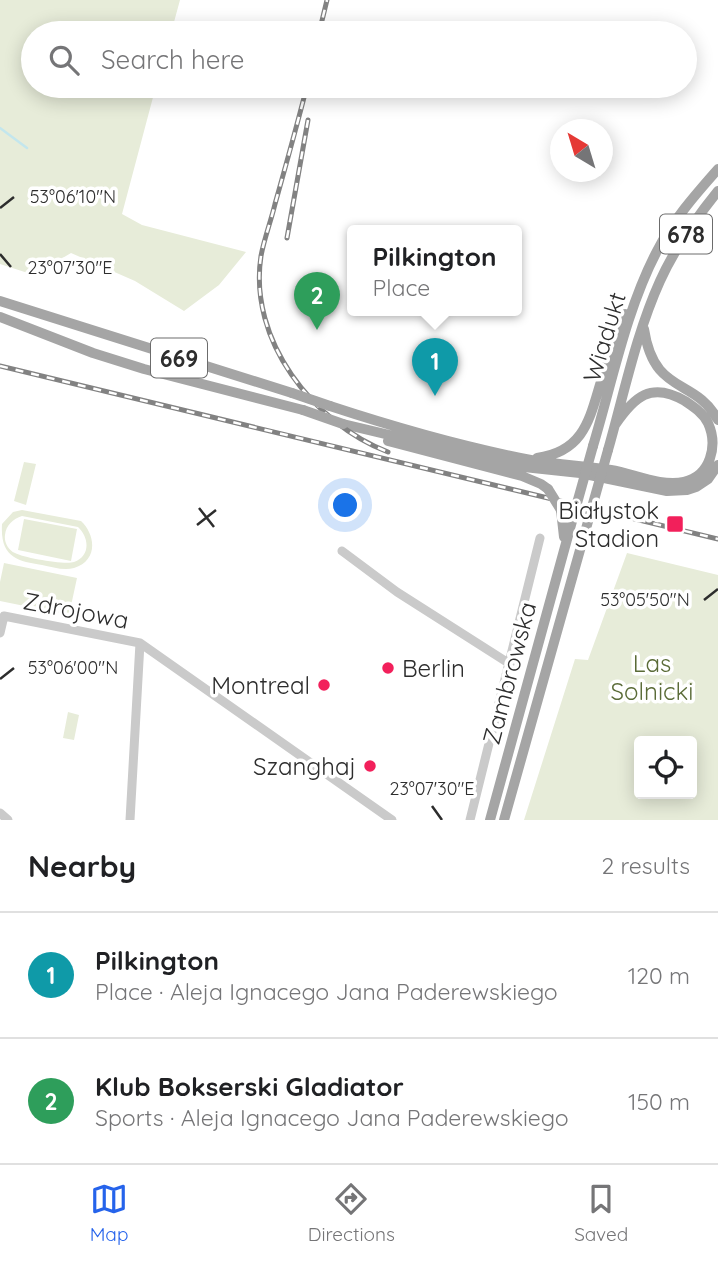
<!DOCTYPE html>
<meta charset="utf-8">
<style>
body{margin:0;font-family:Quicksand,sans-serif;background:#f2f2f2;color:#202124}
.controls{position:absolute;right:21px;bottom:21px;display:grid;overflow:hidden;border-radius:7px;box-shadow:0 4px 18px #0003}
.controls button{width:63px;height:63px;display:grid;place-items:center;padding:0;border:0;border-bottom:2px solid #e0e0e0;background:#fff;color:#202124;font:35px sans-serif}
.compass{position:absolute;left:550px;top:119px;width:63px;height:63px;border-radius:50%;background:#fff;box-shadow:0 4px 18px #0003;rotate:322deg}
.you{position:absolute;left:346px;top:506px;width:24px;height:24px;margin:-18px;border:5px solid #fff;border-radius:50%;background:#1a73e8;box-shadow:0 0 0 10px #1a73e833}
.badge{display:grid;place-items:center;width:46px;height:46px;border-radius:50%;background:#2563eb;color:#fff;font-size:23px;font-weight:700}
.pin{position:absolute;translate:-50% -58px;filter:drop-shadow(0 2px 4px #0008)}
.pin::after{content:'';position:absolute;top:37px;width:24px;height:21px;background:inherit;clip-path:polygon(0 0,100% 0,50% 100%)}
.popup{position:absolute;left:347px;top:225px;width:175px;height:91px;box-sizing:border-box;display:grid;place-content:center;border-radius:7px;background:#fff;filter:drop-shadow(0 2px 5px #0005);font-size:23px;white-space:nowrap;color:#757577}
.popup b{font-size:26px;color:#202124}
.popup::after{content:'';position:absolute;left:50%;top:100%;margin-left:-14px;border:14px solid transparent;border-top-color:#fff}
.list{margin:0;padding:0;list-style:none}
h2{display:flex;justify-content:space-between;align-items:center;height:91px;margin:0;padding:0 28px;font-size:30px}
h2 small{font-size:23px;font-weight:400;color:#757577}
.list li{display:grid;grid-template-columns:46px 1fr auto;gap:21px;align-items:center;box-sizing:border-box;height:126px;padding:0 28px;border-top:2px solid #e0e0e0}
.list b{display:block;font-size:26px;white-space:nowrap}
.list p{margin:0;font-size:23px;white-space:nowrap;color:#757577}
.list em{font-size:23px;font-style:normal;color:#757577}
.icon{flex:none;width:38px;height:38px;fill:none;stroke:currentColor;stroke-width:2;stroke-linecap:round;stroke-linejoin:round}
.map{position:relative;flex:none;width:718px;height:820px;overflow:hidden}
.search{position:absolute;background:#fff;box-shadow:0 4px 18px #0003;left:21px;right:21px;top:21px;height:77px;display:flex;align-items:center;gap:18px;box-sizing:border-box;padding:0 24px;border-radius:38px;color:#757577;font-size:26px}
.sheet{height:343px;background:#fff}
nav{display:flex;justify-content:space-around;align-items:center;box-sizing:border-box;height:98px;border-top:2px solid #e0e0e0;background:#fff;font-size:19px;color:#757577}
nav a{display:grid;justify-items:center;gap:4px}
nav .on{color:#2563eb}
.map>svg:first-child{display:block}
.green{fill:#e7ecd9;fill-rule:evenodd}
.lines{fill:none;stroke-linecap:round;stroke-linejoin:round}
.stream{stroke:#c3e6ed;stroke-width:2.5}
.minor{stroke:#cacaca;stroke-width:9}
.major{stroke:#a5a5a5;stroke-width:10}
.rail-casing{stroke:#828282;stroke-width:5}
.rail{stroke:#fff;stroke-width:2.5;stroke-dasharray:8;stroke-linecap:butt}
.major-bridge{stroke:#a5a5a5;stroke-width:10}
.ticks{fill:none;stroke:#2d2d2d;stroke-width:2.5}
.poi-dot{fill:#f2205b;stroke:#fff;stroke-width:2.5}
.labels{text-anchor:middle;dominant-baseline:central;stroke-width:7;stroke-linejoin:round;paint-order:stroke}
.shield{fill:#fff;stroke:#6c6c6c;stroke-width:2}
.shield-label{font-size:23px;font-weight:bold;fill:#2d2d2d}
.street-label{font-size:24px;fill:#2d2d2d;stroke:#fff}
.poi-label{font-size:24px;fill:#2d2d2d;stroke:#fff;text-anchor:end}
.park-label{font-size:24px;fill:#5a6b37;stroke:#fff}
.ticks-label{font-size:18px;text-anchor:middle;fill:#2d2d2d;stroke:#fff;stroke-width:7;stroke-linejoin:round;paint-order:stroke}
</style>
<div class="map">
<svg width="718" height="820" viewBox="0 0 718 820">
<rect width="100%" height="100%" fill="#fff"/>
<!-- green -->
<path class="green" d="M0,0h180l-9,33h-138v53h123l-34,128 20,11 104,27 -27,33 -35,26 -49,-30 -64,-28 -37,22 -34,-11z
M24,462l12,2 -10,41 -12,-4z
M22,510l59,11c15,14 17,40 -7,47 -10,3 -22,-1 -32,-3 -24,-4 -42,-7 -40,-41l11,-12zM22,516l56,11c11,10 13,29 -4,35 -9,3 -50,-4 -59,-9 -7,-3 -11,-11 -10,-18 1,-10 8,-16 17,-19z
M24,519l53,10 -6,32 -53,-11z
M627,553l91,22v245h-194l51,-161 13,1zM692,741v53h-53v-53z
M4,563l73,15 -8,37 -69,-14v-19z
M68,712l11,3 -5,25 -11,-2z"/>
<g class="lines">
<!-- stream -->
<path class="stream" d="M0,128l27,20"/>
<!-- minor -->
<path class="minor" d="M342,551l55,41 113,72
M0,633l4,-17 136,27 252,177
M0,813l8,7
M130,820l10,-177
M470,820l70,-282"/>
<!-- major -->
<path class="major" d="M0,301l292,92
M0,317l93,36 51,16 159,41
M644,329c10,67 51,48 74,91
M330,406c67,22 137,42 206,55 25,4 50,5 75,9 23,4 50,17 73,12 27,-6 34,-37 24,-59 -5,-10 -14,-16 -23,-22 -34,-20 -51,-4 -70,24
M343,424l181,43 56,6 87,18 20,-1 9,-3 12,-8 10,-14
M388,441l134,35 19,8 7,5
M593,446c19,-63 33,-136 64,-195 16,-31 38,-56 61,-82
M608,450c16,-56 28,-116 52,-169 15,-33 36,-63 58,-90
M537,458c50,-7 53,-43 66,-83 6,-20 15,-41 22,-61
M561,510l3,27
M490,820l84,-306
M504,820l85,-302"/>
<defs>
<path id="rail" d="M319,33l8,-33
M307,86c-10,39 -21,79 -32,118 -4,17 -11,35 -14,52 -13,84 52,167 127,196
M287,238l21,-118
M0,366l718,173"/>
</defs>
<!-- rail casing -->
<use href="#rail" class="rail-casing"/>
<!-- rail -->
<use href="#rail" class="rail"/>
<!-- major-bridge -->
<path class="major-bridge" d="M292,393l38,13
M303,410l40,14
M548,489l13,21
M574,514l19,-68
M589,518l19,-68"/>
</g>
<!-- ticks -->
<path class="ticks" d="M0,208l14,-11M0,254l11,13M199,508l15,19M197,525l19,-15M704,600l14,-11M0,679l14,-11M432,806l10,14"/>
<!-- markers -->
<g class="poi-dot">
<rect x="666" y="515" width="18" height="18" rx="3.5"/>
<circle cx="388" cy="668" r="7"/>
<circle cx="324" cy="685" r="7"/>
<circle cx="370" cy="766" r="7"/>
</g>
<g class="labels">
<!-- shield labels -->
<g class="shield">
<rect x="660" y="214.5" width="52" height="39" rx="5"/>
<rect x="151" y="338.5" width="56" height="39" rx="5"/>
</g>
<g class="shield-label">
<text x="686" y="234">678</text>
<text x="179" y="358">669</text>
</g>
<!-- street labels -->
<g class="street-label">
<text transform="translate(604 337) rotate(-73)">Wiadukt</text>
<text transform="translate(76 610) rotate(11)">Zdrojowa</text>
<text transform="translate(509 673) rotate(-75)">Zambrowska</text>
</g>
<!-- poi labels -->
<g class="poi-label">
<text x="659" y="510">Białystok<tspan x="659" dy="28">Stadion</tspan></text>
<text x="402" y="668" text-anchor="start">Berlin</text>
<text x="310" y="685">Montreal</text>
<text x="356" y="766">Szanghaj</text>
</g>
<!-- park labels -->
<g class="park-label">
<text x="652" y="663">Las<tspan x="652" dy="28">Solnicki</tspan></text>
</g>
</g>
<g class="ticks-label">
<text x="73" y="203">53°06'10"N</text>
<text x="70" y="274">23°07'30"E</text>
<text x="645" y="606">53°05'50"N</text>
<text x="73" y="674">53°06'00"N</text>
<text x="432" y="795">23°07'30"E</text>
</g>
</svg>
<div class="controls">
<button><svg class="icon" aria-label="locate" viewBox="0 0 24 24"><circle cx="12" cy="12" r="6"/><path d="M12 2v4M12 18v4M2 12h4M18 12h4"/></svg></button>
</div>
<svg class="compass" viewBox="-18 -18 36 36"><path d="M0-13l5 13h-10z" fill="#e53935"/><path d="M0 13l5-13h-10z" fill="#757577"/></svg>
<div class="you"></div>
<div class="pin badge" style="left:435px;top:396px;background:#0f9aa8">1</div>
<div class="popup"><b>Pilkington</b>Place</div>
<div class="pin badge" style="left:317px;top:330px;background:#2e9e5b">2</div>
<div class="search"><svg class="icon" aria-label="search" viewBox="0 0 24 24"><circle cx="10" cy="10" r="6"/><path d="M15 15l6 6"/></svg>Search here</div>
</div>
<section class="sheet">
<h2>Nearby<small>2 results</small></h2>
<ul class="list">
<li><span class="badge" style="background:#0f9aa8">1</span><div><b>Pilkington</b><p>Place · Aleja Ignacego Jana Paderewskiego</p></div><em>120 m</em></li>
<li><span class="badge" style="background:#2e9e5b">2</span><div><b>Klub Bokserski Gladiator</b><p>Sports · Aleja Ignacego Jana Paderewskiego</p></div><em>150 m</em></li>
</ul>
</section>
<nav>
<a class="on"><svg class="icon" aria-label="map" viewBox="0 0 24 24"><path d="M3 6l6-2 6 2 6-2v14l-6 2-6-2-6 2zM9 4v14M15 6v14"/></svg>Map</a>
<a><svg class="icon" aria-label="directions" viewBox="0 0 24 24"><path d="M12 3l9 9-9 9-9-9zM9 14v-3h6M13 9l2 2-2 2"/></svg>Directions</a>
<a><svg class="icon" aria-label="saved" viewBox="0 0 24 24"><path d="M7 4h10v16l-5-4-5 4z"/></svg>Saved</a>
</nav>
